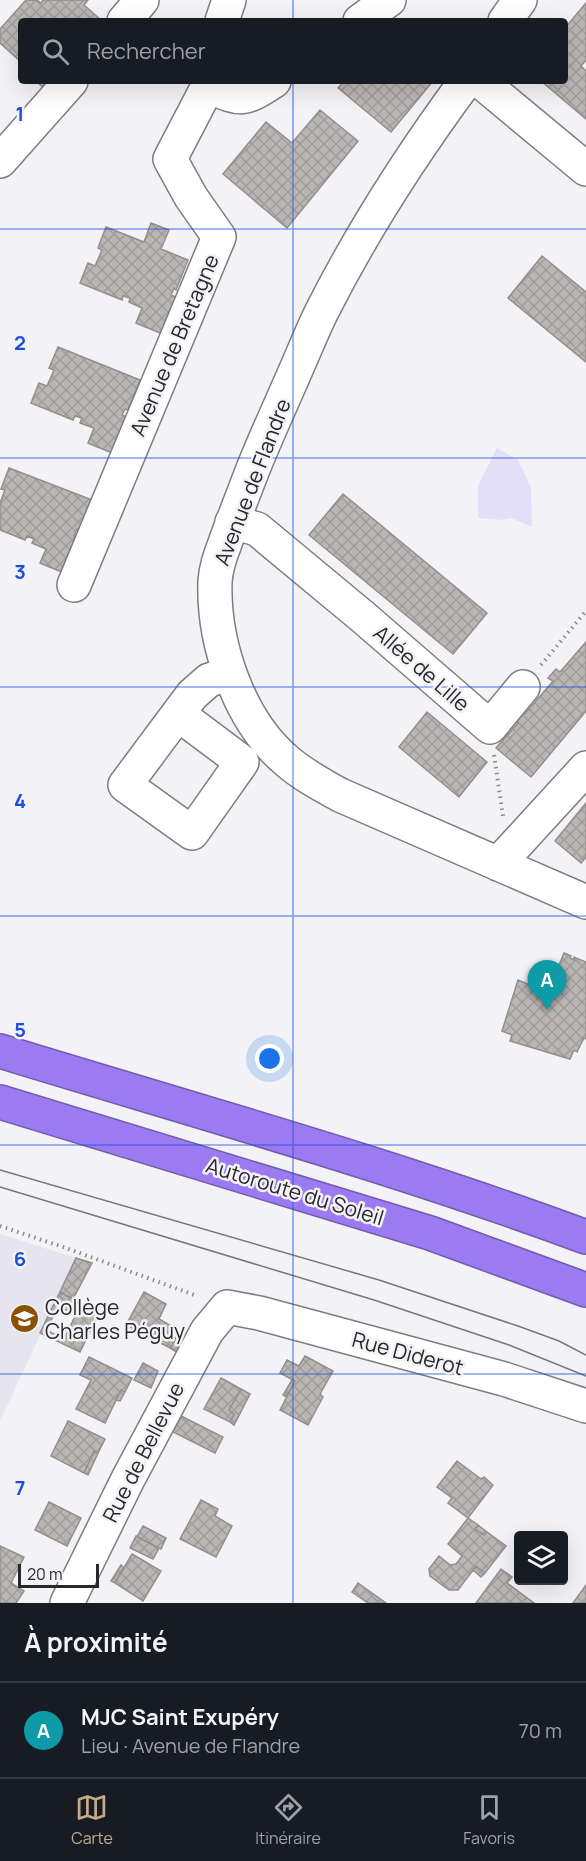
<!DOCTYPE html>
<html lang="fr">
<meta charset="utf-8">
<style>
body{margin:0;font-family:Manrope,sans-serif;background:#242831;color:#f1f3f6}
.controls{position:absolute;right:18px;bottom:18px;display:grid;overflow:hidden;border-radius:6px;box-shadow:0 6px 24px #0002}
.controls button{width:54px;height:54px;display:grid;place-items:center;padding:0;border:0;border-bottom:2px solid #363941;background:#171b24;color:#f1f3f6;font:30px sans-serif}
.scale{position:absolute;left:18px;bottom:15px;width:81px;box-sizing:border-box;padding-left:6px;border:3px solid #282729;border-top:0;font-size:16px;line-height:21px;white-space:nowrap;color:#282729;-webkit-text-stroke:4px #f3f2f6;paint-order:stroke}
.you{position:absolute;left:270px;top:1059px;width:21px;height:21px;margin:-15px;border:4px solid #fff;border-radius:50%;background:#1a73e8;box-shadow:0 0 0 9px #1a73e833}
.badge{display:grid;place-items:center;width:39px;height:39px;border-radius:50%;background:#c3ab8a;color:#fff;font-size:20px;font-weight:700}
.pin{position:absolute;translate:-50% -50px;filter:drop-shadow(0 2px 3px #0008)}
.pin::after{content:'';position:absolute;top:32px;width:21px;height:18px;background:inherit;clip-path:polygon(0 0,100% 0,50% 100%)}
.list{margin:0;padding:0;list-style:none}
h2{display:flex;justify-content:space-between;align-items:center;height:78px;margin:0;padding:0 24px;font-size:26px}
h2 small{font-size:20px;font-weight:400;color:#9ea1a6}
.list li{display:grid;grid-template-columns:39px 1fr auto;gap:18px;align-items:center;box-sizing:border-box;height:96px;padding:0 24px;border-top:2px solid #363941}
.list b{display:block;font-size:22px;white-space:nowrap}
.list p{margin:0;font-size:20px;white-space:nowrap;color:#9ea1a6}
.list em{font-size:20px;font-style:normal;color:#9ea1a6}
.icon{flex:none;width:33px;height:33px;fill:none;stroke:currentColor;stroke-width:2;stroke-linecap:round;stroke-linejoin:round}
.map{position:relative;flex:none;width:586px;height:1603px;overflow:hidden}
.search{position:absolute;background:#171b24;box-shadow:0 6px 24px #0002;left:18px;right:18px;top:18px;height:66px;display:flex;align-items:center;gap:15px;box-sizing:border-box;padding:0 21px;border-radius:6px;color:#9ea1a6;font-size:22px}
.sheet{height:174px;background:#171b24}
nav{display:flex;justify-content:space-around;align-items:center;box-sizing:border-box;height:84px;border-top:2px solid #363941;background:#171b24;font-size:16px;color:#9ea1a6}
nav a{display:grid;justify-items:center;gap:3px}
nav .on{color:#c3ab8a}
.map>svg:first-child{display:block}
.built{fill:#e6e4ef}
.park{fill:#e3dff9}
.building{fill:url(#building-cross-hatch);stroke:#928f8d;stroke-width:1.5}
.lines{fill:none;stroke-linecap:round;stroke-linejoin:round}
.minor-casing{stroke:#7e7e81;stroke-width:36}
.highway-casing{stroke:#735dac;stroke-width:36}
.path{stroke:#8c8b8e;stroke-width:4;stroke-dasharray:1.5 4.5;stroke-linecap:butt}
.minor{stroke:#fff;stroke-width:33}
.highway{stroke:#9b7af2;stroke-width:33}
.tram{stroke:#777678;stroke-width:1.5}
.grid{fill:none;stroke:#1d4ed8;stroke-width:1.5;stroke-opacity:0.55}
.labels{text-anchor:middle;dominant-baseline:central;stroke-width:5;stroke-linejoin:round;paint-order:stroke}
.street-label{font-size:21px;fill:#282729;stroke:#f3f2f6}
.poi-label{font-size:21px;fill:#282729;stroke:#f3f2f6;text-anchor:start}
.grid-label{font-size:20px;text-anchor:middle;font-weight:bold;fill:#1d4ed8;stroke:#f3f2f6;stroke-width:5;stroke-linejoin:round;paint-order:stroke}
</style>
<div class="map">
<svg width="586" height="1603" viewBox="0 0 586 1603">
<defs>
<pattern id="building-cross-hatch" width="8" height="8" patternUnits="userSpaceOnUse" patternTransform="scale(1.5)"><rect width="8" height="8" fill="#b9b6b4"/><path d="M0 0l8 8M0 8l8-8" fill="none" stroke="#9f9c9b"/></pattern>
</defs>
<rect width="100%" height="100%" fill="#f3f2f6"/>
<!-- built -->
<path class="built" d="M0,1234l76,24 -76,163z"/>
<!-- park -->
<path class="park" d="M497,448l21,12 13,27 1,40 -21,-9 -11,2 -22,-2v-32z"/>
<!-- building -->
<path class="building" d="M26,0h11l4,3 2,-3h45l-4,5 18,16h-81v41l-21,-19v-14z
M586,3v57l-5,6 5,5v48l-45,-38h24v-53z
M36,81h19l-9,9z
M344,81h89l-42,51 -53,-44z
M320,110l38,31 -71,87 -64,-54 43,-52 26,21z
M151,223l18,7 -8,19 27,11 -12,30 -2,-2 -3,7 9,4 -15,36 -29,-12 6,-15 -13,-6 1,-4 -7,-2 -1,4 -42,-17 8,-20 7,3 7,-16 -4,-2 8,-21 38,15z
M542,256l44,36v70l-78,-64z
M58,347l82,33 -12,30 -3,-1 -3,6 9,4 -14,36 -29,-12 6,-15 -14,-5 2,-5 -7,-2 -2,4 -42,-17 8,-20 8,3 7,-16 -5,-2z
M9,468l83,32 -12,30 -3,-1 -3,7 9,3 -14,36 -29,-12 6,-14 -14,-6 2,-4 -7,-3 -2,4 -25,-10v-27l5,-13 -4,-1z
M343,494l144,119 -34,41 -144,-119z
M586,642v69l-55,66 -35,-29 22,-25 -5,-4 8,-9 4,4 28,-33 -5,-3 8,-9 4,3z
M427,712l60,50 -28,35 -60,-50z
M586,803v54l-5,6 -26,-22z
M564,953l7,3 -1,2 4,2v-3l12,5v77l-2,-1 -7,14 -3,-2 -4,9 -60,-18 2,-6 -10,-4 16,-51 19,8 11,-25 10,4z
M76,1258l16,5 -19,36 -13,-7z
M60,1292l14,8 -5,12 -15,-8z
M144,1292l22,12 -7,15 21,12 -10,17 -44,-23z
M74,1300l25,13 -2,4 -18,-9 -4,8 -6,-4z
M54,1304l4,3 -12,23 18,9 15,-31 18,9 -17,35 -40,-19z
M180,1331l7,4 -9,18 -8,-5z
M305,1356l28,15 -13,23 3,3 -15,28 -28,-15 15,-29 -15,-8 7,-13 12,6z
M89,1357l43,21 -7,14 -4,-2 -16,33 -29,-14 15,-29 -11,-5z
M143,1363l15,8 -7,17 -17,-8z
M221,1378l20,11 -12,21 5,4 -4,8 -26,-13z
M292,1380l3,1 -9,16 -3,-2z
M241,1389l9,5 -16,31 -4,-3 4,-8 -5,-4z
M121,1390l4,2 -5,9 -4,-1z
M181,1416l42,21 -8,16 -42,-21z
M68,1421l37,18 -7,14 -4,-2 -10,22 -33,-17z
M94,1451l4,2 -10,22 -4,-2z
M457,1461l24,18 3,-2 9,8 -25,33 -20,-15 4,-5 -15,-11z
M201,1500l17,9 -3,7 17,10 -16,31 -36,-18z
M49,1502l32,16 -14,28 -32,-16z
M468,1518l10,7 -3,4 9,6 3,-3 19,14 -21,27 -9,-7 -18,24h-9l-19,-14 -1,-7 10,-13 11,9 6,-1 6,-8 -14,-12z
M478,1525l9,7 -3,3 -9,-6z
M143,1526l23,12 -5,11 -24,-12z
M136,1536l23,12 -6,11 -23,-11z
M0,1546l24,11 -13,26 13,8 -8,12h-16z
M132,1554l29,17 -18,30 -28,-18z
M121,1565l3,3 -9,15 -4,-2z
M476,1566l9,7 -4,4 -8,-7z
M501,1569l11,8 -5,6 27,20h-58z
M358,1583l28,20h-18l-16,-11z
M586,1585v18h-13z"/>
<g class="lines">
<defs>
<path id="minor" d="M124,21l18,-21
M222,21l7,-21
M360,21l29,-21
M505,21l15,-21
M466,81c-54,73 -103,149 -144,230 -9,18 -16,36 -24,54 -15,35 -31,69 -45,104 -10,26 -20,51 -29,77 -4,10 -8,23 -9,35 -2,61 23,139 72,180 16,14 35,24 53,34l246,107
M480,81l106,88
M208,86c33,14 34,16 66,-5
M0,161l71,-80
M232,522l25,7 106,88 127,110 33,-40
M74,585l145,-348 -28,-40 -21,-38 38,-73v-5
M178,714l64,48 -50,71 -67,-48 67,-90 17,-15 21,-6
M498,864l88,-96
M67,1603l61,-124 79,-148 20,-24 32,6 245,66 82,27"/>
<path id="highway" d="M0,1051c196,60 394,115 586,186
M0,1102l430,131 156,57"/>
</defs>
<!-- minor casing -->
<use href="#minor" class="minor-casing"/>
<!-- highway casing -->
<use href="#highway" class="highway-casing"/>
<!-- path -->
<path class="path" d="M541,665l45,-54
M494,755l9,61
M0,1226l66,22 131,48"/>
<!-- minor -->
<use href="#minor" class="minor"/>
<!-- highway -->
<use href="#highway" class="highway"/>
<!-- tram -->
<path class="tram" d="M0,1170l379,110 139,46 41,15 27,14
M0,1187l374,113 135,45 77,31"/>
</g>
<!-- grid -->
<path class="grid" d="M293,0v21M293,81v1522M0,229h586M0,458h586M0,687h586M0,916h586M0,1145h586M0,1374h586"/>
<!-- icons -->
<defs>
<symbol id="school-disc" viewBox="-11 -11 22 22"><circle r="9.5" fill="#8b5207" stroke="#f3f2f6"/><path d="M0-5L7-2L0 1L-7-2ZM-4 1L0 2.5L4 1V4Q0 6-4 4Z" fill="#fff"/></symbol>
</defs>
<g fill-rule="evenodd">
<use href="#school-disc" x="8" y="1302" width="33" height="33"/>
</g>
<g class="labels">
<!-- street labels -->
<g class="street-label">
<text transform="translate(174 345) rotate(-67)">Avenue de Bretagne</text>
<text transform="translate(252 482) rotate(-69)">Avenue de Flandre</text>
<text transform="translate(422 668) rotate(41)">Allée de Lille</text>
<text transform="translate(295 1191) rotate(17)">Autoroute du Soleil</text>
<text transform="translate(408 1353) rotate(15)">Rue Diderot</text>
<text transform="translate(143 1452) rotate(-63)">Rue de Bellevue</text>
</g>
<!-- poi labels -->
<g class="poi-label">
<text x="45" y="1307">Collège<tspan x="45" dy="24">Charles Péguy</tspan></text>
</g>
</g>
<g class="grid-label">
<text x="20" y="121">1</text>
<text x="20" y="350">2</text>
<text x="20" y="579">3</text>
<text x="20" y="808">4</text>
<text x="20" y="1037">5</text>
<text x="20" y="1266">6</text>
<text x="20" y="1495">7</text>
</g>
</svg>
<div class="controls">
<button><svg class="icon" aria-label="layers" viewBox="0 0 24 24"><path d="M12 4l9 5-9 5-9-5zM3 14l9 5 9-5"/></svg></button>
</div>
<div class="scale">20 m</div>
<div class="you"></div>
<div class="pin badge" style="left:547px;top:1010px;background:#0f9aa8">A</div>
<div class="search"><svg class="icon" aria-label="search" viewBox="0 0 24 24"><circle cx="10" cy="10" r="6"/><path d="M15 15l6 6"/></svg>Rechercher</div>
</div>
<section class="sheet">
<h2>À proximité<small></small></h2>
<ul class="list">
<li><span class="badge" style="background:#0f9aa8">A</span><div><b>MJC Saint Exupéry</b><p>Lieu · Avenue de Flandre</p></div><em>70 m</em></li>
</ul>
</section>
<nav>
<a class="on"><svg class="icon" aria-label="map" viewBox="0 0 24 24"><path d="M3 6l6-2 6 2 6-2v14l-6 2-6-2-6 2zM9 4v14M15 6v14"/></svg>Carte</a>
<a><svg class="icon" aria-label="directions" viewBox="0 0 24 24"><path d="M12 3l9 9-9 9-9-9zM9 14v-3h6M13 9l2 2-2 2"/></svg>Itinéraire</a>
<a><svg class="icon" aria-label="saved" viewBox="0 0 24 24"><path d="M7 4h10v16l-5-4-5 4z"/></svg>Favoris</a>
</nav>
